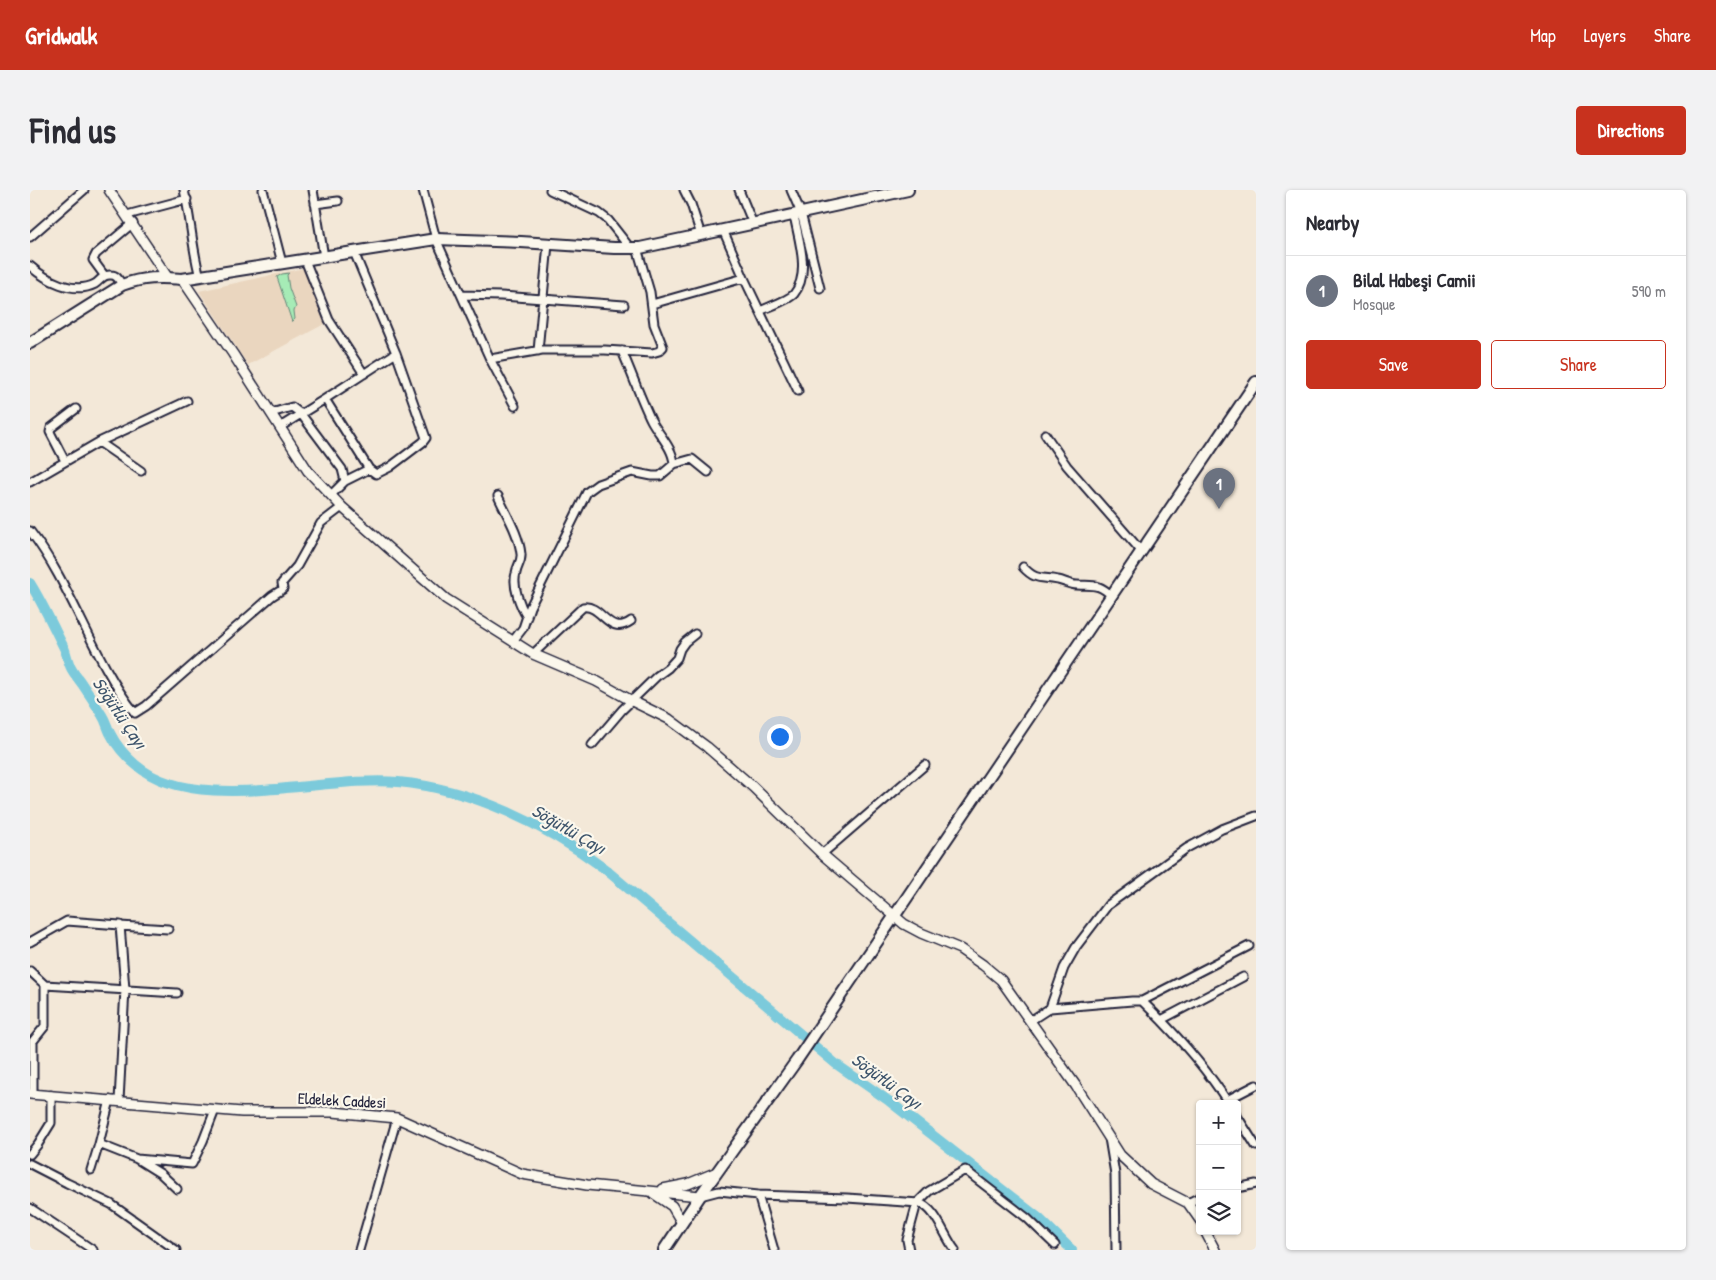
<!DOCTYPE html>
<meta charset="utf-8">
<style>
body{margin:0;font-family:"Patrick Hand",sans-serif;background:#f2f2f3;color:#2b2b33}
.controls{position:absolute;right:15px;bottom:15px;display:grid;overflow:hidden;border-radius:5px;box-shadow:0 1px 4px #0004}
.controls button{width:45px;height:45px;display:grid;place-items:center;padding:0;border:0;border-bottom:1px solid #e1e1e2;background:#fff;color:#2b2b33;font:25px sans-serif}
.you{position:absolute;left:749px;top:546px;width:18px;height:18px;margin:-12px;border:4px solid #fff;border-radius:50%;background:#1a73e8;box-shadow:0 0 0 8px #1a73e833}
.badge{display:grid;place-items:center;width:32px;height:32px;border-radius:50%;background:#c8321e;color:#fff;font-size:16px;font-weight:700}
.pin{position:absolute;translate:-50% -41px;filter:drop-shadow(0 1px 2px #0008)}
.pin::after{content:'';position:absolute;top:26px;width:18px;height:15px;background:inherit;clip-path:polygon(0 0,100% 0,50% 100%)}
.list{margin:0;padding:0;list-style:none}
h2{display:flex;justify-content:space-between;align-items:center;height:65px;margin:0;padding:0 20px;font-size:21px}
h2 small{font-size:16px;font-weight:400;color:#7c7c81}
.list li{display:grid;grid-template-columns:32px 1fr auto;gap:15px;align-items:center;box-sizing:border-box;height:70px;padding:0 20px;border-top:1px solid #e1e1e2}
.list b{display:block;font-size:19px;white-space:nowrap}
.list p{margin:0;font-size:16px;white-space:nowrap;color:#7c7c81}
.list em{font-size:16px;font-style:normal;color:#7c7c81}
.actions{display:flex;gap:10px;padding:15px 20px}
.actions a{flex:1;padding:11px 0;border:1px solid #c8321e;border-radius:5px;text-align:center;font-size:18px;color:#c8321e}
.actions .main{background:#c8321e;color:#fff}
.icon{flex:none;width:28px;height:28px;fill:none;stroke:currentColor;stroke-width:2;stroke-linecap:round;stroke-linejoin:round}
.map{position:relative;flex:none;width:1226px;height:1060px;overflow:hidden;border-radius:5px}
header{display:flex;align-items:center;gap:30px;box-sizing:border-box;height:70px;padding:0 25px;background:#c8321e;color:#fff}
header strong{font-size:24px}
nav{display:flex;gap:28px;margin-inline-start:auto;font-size:18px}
.intro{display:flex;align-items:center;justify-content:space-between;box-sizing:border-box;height:120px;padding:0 30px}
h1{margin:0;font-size:35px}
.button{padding:12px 22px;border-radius:5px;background:#c8321e;color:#fff;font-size:18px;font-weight:700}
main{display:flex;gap:30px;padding:0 30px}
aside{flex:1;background:#fff;border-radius:5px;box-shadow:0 1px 4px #0004}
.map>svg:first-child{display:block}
.built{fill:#ead6bf}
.green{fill:#a6ebb6;stroke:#648678}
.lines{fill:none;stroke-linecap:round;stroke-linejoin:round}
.river{stroke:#7ccadb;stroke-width:10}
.minor-casing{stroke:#22223b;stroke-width:11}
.tertiary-casing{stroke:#22223b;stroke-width:12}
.secondary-casing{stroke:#22223b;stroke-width:14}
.minor{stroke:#fbf7ec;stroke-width:7}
.tertiary{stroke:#fbf7ec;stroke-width:9}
.secondary{stroke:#fbf7ec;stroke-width:10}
.labels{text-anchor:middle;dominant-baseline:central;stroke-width:4.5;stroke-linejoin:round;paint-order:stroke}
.street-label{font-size:16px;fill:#22223b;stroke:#fbf7ec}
.water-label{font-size:18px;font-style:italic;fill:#3d546b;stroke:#fbf7ec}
</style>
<header>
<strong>Gridwalk</strong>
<nav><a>Map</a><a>Layers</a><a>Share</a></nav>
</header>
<div class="intro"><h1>Find us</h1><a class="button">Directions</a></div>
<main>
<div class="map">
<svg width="1226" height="1060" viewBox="0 0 1226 1060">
<rect width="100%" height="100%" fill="#f3e8d8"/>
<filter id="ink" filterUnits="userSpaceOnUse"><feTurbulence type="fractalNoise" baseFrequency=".02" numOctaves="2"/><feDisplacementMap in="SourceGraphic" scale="10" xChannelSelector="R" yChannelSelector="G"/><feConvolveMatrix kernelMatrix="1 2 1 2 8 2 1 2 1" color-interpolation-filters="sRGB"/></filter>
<g filter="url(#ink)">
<!-- built -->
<path class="built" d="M274,78l24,54 -80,43 -49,-74z"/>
<!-- green -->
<path class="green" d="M259,83l-2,2 2,13 7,19 -2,4 1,8 -3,3 -15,-45 5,-3z"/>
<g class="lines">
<!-- river -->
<path class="river" d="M0,393c13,21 24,45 35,67 2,6 3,12 6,18 3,6 7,10 11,16 7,10 14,21 20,31 4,6 5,12 8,18 6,12 15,23 26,32 59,51 189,10 262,17 75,7 148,43 207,87l231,195 53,37 151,118 32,31"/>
<defs>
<path id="minor" d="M154,0c7,29 8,58 16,87
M233,0l19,73
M283,0l11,67
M393,0l13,49 54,120 25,47
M520,0l49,23 9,7 22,28
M654,0l7,14 10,31
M709,0l14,34
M761,0l10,23 19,75
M285,14l23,-3
M97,25l60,-16
M693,40l21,48 54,113
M0,47l54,-47
M275,70l24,60 35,54
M0,76c16,14 43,29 65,18 6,-4 8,-10 16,-9 6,0 8,5 11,10
M74,85l-11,-15 3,-6 37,-31
M432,105l39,1 123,9
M622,114l92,-26
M730,121c8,-4 29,-11 34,-17 17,-21 4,-56 0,-79
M508,161l10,-107
M592,161c10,23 18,46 29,69 8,15 22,28 23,44
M460,169l52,-9h63l47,3 7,-2 4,-4 -9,-23 -4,-32 -13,-44
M295,209l44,70 7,5 14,-7 33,-25 3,-4 -30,-85 -42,-101
M241,223l21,-6 9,7 41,55 3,12 -14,14
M250,237l45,-28 71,-46
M1015,244l22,32 75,86
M69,252l42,29
M35,271l-15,-29 1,-4 25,-19
M315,291l24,-12
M0,292l69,-40 88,-41
M468,306c8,18 21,38 23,58 1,7 -4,12 -5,19 -4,13 4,33 11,44
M0,341c43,56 62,127 105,182l11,-7 126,-110 11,-7 -1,-6 15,-17 24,-43 21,-16
M993,377c14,15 19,9 35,13 6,1 12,5 19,5 17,1 21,-2 35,11
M483,451l10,-13 7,-21 57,-115 11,-8 34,-12 20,4h8l14,-12 18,-5 16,13
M503,464l50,-47c19,-3 25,30 48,14
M562,555l30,-35 35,-34 11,-8 9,-10 3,-9 5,-7 10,-8
M792,664l103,-89
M90,736l48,3
M0,752l37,-21 53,4 5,64 -6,112
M0,781l15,14v41l-12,15v53
M15,795l132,8
M1112,811c32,31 63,65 87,103
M1020,818l82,-7h10l107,-55
M1131,830l82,-43
M1000,831l20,-13 14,-40 12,-21 32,-42 79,-57 35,-19 34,-13
M80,910l-11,44 38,15 24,15 16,15
M1197,910l29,-15
M1207,926l19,30
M1079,948l6,36 1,76
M0,964l8,-10 13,-21v-28
M107,969l55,5 11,-23 12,-31
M0,974l37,19 44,21 65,46
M61,980l8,-26
M1207,998l19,-4
M728,1005l16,55
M670,1006l19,-5 39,4 89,3 72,5c17,5 25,33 36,47
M1158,1013l12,-6
M0,1018l63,42
M329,1060l38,-132
M879,1060l-2,-10 10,-37 12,-12 36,-21 62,48 28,27"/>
<path id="tertiary" d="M79,0l59,88
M152,89l51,75 75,117 34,36 104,92 87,55 63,27 36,20 37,18 38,28 46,40 70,68 81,69 17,9 39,16 23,16 18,15 75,106 44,69 31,29 37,19 12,17
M0,904l212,18h91l64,6 125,56 65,11 113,11
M633,999l25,-5 29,-12
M623,1003l19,13 10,17
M1175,1041l10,19"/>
<path id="secondary" d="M0,153l92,-58c22,-8 37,-8 60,-6l254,-40 85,3 93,6h26l268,-58
M634,1060l36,-54 97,-136 459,-678"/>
</defs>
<!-- minor casing -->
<use href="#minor" class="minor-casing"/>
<!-- tertiary casing -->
<use href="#tertiary" class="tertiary-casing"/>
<!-- secondary casing -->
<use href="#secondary" class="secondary-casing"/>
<!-- minor -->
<use href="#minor" class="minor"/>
<!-- tertiary -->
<use href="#tertiary" class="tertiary"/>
<!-- secondary -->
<use href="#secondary" class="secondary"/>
</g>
</g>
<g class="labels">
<!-- street labels -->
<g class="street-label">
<text transform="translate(312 910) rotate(3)">Eldelek Caddesi</text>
</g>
<!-- water labels -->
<g class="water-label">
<text transform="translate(90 523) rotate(56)">Söğütlü Çayı</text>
<text transform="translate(539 639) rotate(30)">Söğütlü Çayı</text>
<text transform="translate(857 891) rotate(36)">Söğütlü Çayı</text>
</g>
</g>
</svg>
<div class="controls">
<button>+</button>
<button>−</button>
<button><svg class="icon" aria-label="layers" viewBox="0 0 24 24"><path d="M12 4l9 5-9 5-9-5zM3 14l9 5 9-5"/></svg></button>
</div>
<div class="you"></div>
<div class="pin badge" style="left:1189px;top:319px;background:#6b7280">1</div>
</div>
<aside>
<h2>Nearby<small></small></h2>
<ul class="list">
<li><span class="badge" style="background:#6b7280">1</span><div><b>Bilal Habeşi Camii</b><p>Mosque</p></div><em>590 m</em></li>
</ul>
<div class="actions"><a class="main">Save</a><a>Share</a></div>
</aside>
</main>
